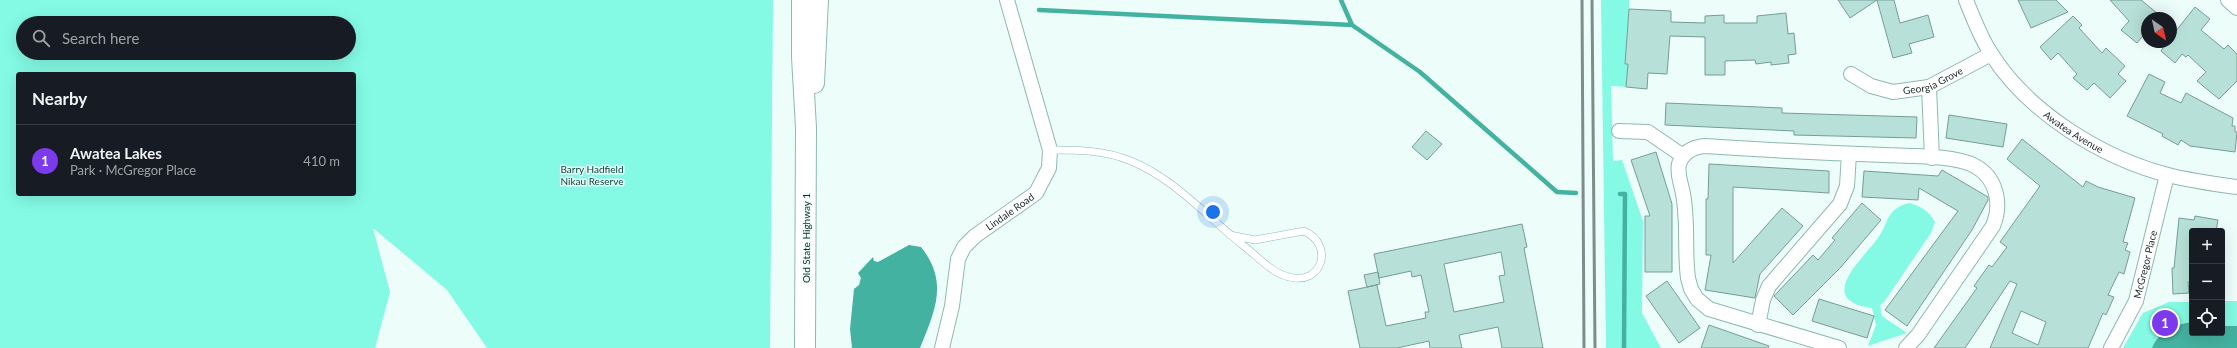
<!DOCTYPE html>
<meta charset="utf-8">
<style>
body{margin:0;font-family:Lato,sans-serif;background:#242831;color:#f1f3f6}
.controls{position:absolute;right:12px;bottom:12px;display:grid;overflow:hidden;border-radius:4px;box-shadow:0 4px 16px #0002}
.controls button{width:36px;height:36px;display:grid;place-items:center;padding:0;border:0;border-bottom:1px solid #363941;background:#171b24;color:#f1f3f6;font:20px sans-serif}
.compass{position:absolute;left:2141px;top:12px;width:36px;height:36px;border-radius:50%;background:#171b24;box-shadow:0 4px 16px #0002;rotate:146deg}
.you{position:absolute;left:1213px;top:212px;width:14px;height:14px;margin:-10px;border:3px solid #fff;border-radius:50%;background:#1a73e8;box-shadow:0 0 0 6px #1a73e833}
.badge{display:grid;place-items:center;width:26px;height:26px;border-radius:50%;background:#7c3aed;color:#fff;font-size:13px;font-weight:700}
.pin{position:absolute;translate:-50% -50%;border:2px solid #fff;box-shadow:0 1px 4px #0006}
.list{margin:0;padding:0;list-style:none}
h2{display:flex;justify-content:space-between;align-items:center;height:52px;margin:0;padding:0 16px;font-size:17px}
h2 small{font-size:13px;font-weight:400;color:#9ea1a6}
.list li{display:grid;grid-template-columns:26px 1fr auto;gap:12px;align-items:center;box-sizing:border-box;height:72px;padding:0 16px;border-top:1px solid #363941}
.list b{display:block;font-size:15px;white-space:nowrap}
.list p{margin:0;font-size:13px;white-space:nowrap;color:#9ea1a6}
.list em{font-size:13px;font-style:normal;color:#9ea1a6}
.icon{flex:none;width:22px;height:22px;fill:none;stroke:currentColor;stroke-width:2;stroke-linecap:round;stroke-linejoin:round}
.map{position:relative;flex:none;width:2237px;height:348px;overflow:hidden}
.search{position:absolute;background:#171b24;box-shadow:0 4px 16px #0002;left:16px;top:16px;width:340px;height:44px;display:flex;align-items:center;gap:10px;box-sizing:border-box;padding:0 14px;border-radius:22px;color:#9ea1a6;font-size:15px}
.panel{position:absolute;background:#171b24;box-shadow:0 4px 16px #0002;left:16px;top:72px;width:340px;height:124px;border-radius:4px}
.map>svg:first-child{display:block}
.green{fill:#84fae4;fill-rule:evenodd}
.water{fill:#44b2a0}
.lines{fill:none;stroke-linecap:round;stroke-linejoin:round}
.stream{stroke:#44b2a0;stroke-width:4.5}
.building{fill:#b7e1d8;stroke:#759d95;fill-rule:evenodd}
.lane-casing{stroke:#8fb8af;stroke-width:8}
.street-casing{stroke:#8fb8af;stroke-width:16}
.secondary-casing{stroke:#8fb8af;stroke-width:22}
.lane{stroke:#fff;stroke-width:7}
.street{stroke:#fff;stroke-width:14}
.secondary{stroke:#fff;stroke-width:20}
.rail{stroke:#7d8e8a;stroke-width:3}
.labels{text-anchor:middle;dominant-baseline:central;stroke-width:3;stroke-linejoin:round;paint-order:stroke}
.street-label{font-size:10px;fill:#182825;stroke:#edfefa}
.park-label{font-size:10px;fill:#00453c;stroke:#edfefa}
</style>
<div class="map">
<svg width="2237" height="348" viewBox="0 0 2237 348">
<rect width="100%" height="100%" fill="#edfefa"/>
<!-- green -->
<path class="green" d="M0,0h773l-3,348h-283l-40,-58 -74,-62 17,64 -15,56h-375zM23,23h326v30h-326zM18,74h336v120h-336z
M1601,0h28v87l-18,-1 2,75 9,-1 21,61 -1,92 19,35h-55z
M1909,203c12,3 20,8 26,19l-4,11 -47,69 -4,3 2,11 25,17 -39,13 8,-21 -4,-17c-58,-8 -9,-49 6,-70 12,-17 7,-28 31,-35z
M2222,301h15v47h-114l20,-35 26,-11h23v31h30z"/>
<!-- water -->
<path class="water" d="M909,245l12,2c28,35 14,64 -1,101h-68l-2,-19 4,-40 5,-4 2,-7 -3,-5 15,-16 1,4 4,1z
M2192,322v11h30v-7h15v22h-85c8,-18 22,-23 40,-26z"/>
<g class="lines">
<!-- stream -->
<path class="stream" d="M1341,0l11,25 68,47 137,120 19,1
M1039,10l313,15
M1620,194h5l-1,154"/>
</g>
<!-- building -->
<path class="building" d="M1838,0h56l6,23 28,-8 6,22 -25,7 3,9 -19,5 -16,-58 -27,18z
M2018,0h38l12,12 -37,16z
M2110,0h31l22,18h-16v13l-10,12 -16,-13 8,-9z
M2195,7l15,12 -9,11 23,19 4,-4 9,9v27l-18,18 -22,-18 9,-9 -18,-17 -2,2 -4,-3 -7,9 -14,-12 6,-9h4v-5z
M1629,9l42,2v11l34,1v-7l19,-1v8h33v-7l29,-3 2,21 6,-1 2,21 -8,1 1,8 -18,2v-3l-15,2 -1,-4 -30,1v14h-20v-38l-35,-1 -3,38 -19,-1 -1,16 -21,-2 2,-23h-3z
M2073,16l9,9 -3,3 23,25 4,-5 19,18 -7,8 8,7 -16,17 -16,-15 -7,7 -14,-12 4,-4 -19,-21 -7,7 -11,-13z
M2149,74l16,8 -5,11 21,10 5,-10 47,25 -1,8h3v6h2l-2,20 -45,-6 -9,-6 -3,5 -16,-9 1,-2 -36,-18z
M1666,103l116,5v5l135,4 -1,21 -122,-3v-4l-129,-6z
M1949,115l58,9 -4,23 -57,-9z
M1426,131l16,13 -15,16 -15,-13z
M2022,139l61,48 3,-6 12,6 37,11 -12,44 5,1 -3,7 5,2 -6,22 -5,-2 -11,23 6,2 -8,18 -3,-2 -15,35h-98l27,-64 -7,-3 -45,67h-31l43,-60 -3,-2 15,-21 3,2 15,-20 -7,-5 40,-56 -33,-27zM2021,311l25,11 -8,23 -26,-12z
M1656,152l16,52v68h-27v-56h5l-19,-56z
M1709,164l120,7v22l-96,-6v76l49,-55 21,18 -43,48 -5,24 -50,-8 6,-35h-5v-56h2z
M1942,170l46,27v3l-16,30 -65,96 -22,-16 73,-99 -39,-23 -1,12 -56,-3 2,-26 74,5z
M1862,203l19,17 -40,47 -48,48 -19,-19 39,-41 5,5 17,-20 -3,-2z
M2195,216l23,4 -2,11h-24v51h-4l1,11 -16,1 -1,-26h2l5,-50 15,2z
M1522,224l5,23 -3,1 19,100h-41l-4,-21 -39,8 3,13h-32l-1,-7 -32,7h-37l-12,-57 29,-6 9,41 40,-8 -1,-6h4l-8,-37 -9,2 -1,-6 -32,7 -5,-24zM1501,252l4,23 -6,1 5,26 -50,10 -10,-48z
M1378,272l2,12 -13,3 -3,-12z
M1667,281l33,47 -21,15 -33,-47z
M1819,299l55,17 -7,22 -55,-17z
M1709,325l60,21 -1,2h-67z"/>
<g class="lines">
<defs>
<path id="lane" d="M1050,150c27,0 55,0 81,11 44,18 76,56 113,85 14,11 28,27 45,31 33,9 46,-32 15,-46l-49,9 -25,-5"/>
<g id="street">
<path id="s1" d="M1966,0c7,18 14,36 24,52 37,60 112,106 178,123 23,6 46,9 69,12"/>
<path d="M2228,0l9,8"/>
<path id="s2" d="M1851,74l20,12 22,6 36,-5 62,-33"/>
<path d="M1929,87l3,71"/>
<path d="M1619,131l29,1 35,24"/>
<path d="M1758,325l5,-25 6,-14 71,-82 7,-18 2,-32"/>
<path id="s3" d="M942,348l10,-42 6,-47 6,-12 11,-11 61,-43 13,-25 1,-18 -43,-150"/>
<path d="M1839,348l-130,-39 -12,-10 -6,-10 -3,-11c-4,-30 1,-60 -6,-89 -2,-9 -5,-16 -3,-25 4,-12 14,-17 26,-18 60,4 120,7 180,9 23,1 70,0 90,11 22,12 27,38 18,60l-75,109 -12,13"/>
<path id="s4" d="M2111,348l25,-47 31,-126"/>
</g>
<path id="secondary" d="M802,0v57l4,71 -1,220
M814,83l4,-83"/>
</defs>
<!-- lane casing -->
<use href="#lane" class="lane-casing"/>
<!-- street casing -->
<use href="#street" class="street-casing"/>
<!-- secondary casing -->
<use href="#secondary" class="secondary-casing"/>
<!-- lane -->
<use href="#lane" class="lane"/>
<!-- street -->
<use href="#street" class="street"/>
<!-- secondary -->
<use href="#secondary" class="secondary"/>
<!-- rail -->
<path class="rail" d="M1582,0l2,348
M1592,0l3,348"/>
</g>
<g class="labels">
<!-- street labels -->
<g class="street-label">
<text stroke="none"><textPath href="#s2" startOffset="88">Georgia Grove</textPath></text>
<text stroke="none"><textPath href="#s1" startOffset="174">Awatea Avenue</textPath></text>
<text stroke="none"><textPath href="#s3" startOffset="162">Lindale Road</textPath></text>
<text transform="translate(806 238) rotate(-90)">Old State Highway 1</text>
<text stroke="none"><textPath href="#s4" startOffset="91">McGregor Place</textPath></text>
</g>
<!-- park labels -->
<g class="park-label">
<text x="592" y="169">Barry Hadfield<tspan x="592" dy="12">Nikau Reserve</tspan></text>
</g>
</g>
</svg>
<div class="controls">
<button>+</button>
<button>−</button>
<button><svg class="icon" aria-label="locate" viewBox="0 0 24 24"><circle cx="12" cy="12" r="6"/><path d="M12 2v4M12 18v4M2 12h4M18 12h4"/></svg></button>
</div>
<svg class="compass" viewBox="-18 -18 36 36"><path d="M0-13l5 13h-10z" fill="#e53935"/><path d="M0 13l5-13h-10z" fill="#9ea1a6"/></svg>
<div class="you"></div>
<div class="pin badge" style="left:2165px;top:323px">1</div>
<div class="search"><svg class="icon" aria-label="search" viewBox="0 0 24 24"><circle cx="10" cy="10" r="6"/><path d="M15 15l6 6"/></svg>Search here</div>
<section class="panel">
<h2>Nearby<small></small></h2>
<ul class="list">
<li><span class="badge">1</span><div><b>Awatea Lakes</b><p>Park · McGregor Place</p></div><em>410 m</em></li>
</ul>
</section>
</div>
